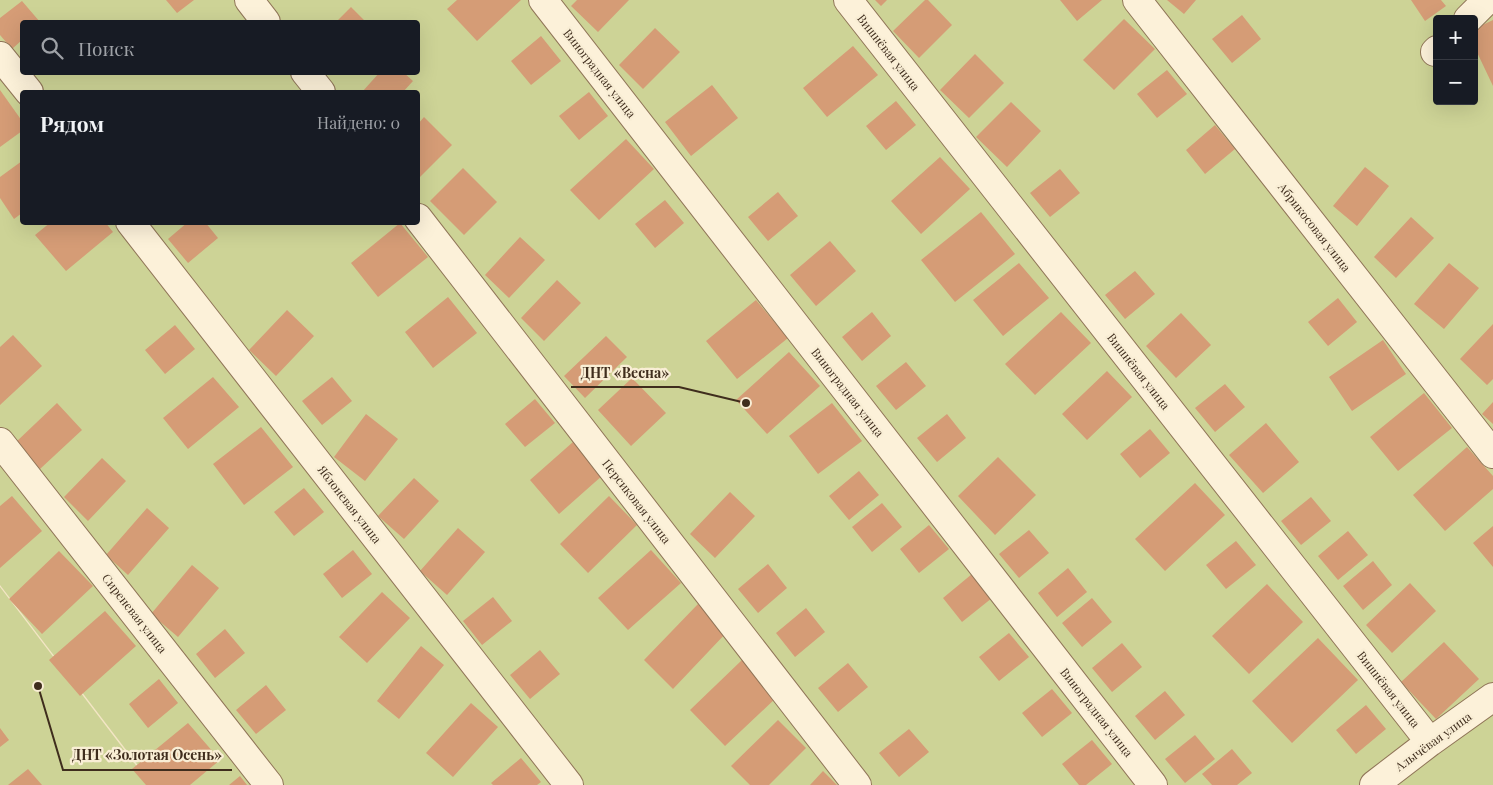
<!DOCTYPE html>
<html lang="ru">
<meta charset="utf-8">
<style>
body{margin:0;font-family:"Playfair Display",serif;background:#242831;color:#f1f3f6}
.controls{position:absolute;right:15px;top:15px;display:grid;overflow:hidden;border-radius:5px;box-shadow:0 5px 20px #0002}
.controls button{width:45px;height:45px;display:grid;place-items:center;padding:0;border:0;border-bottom:1px solid #363941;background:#171b24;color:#f1f3f6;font:25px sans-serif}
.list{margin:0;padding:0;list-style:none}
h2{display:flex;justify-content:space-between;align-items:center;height:65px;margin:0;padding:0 20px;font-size:21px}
h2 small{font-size:16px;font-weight:400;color:#9ea1a6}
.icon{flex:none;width:28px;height:28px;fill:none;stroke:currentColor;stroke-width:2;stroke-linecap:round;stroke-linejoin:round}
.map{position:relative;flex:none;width:1493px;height:785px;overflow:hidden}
.search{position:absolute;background:#171b24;box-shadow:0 5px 20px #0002;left:20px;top:20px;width:400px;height:55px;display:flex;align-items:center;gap:12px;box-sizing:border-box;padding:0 18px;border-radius:5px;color:#9ea1a6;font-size:19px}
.panel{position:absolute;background:#171b24;box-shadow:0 5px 20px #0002;left:20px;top:90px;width:400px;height:135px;border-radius:5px}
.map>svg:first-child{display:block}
.green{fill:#cdd396;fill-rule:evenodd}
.building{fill:#d59c76}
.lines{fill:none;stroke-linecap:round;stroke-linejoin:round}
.minor-casing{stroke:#907558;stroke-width:30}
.minor{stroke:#fcf1d9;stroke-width:28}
.labels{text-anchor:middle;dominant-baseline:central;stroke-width:4.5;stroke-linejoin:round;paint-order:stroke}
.street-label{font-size:12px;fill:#3f2d1d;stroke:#f9eed5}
.leader{fill:none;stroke:#3f2d1d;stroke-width:2}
.callout-dot{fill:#3f2d1d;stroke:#f9eed5;stroke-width:2}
.callout-label{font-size:14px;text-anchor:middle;font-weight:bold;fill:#3f2d1d;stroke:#f9eed5;stroke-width:4.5;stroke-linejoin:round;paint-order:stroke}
</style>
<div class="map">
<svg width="1493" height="785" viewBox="0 0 1493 785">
<rect width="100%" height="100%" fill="#f3e5c4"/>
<!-- green -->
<path class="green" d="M0,0h1493v785h-1340l-153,-200zM1437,19h37v82h-37zM22,22h396v50h-396zM22,92h396v130h-396z
M0,587l151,198h-151z"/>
<!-- building -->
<path class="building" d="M166,0h28l-17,13z
M457,0h64l-44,41 -30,-32z
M577,0h52l-31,32 -27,-26z
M875,0h12l-6,6z
M925,0h3l24,25 -33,33 -26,-27z
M1060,0h42l-25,21z
M1167,0h29l-12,14z
M1411,0h30l5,6 -21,15z
M22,1l18,21h-18v18l-10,9 -12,-14v-17z
M351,7l15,15h-30z
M1242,15l19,24 -29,24 -20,-24z
M1124,19l31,30 -41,41 -31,-30z
M1493,20v66l-19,-40v-17z
M655,28l25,24 -37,37 -24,-24z
M541,36l20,25 -30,24 -20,-24z
M853,46l25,29 -51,42 -24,-29z
M975,54l29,29 -35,35 -29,-28z
M1167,70l20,24 -30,24 -20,-24z
M380,72h23l10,9 -10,11h-41z
M712,85l26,33 -47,38 -26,-34z
M0,90l22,31v10l-22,16z
M589,92l19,24 -29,24 -20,-24z
M896,101l20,24 -30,25 -20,-24z
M1011,102l30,29 -34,36 -31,-30z
M424,117l28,28 -33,33 -1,-1v-53z
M1215,125l20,24 -30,25 -19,-24z
M626,139l28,30 -55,51 -29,-30z
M940,157l30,32 -49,45 -30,-33z
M22,161v52l-8,6 -14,-21v-21z
M1365,167l24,19 -32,40 -24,-20z
M463,168l34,34 -33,33 -34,-34z
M1060,169l20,24 -30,24 -20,-24z
M778,192l20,24 -30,25 -20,-24z
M665,200l19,23 -29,25 -20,-24z
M981,212l34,42 -60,48 -34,-42z
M1411,217l23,21 -38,40 -22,-21z
M51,222h54l8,10 -47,39 -31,-36z
M188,222h17l13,16 -30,25 -20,-24z
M400,223l28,34 -50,40 -27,-34z
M520,237l25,23 -36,38 -24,-23z
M830,241l26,30 -40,35 -26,-31z
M1019,263l30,35 -46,38 -30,-36z
M1449,263l30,25 -35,41 -30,-25z
M1135,271l20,23 -30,25 -20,-24z
M557,280l24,23 -37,38 -23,-23z
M448,297l29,36 -44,35 -28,-36z
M1338,298l19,24 -29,24 -20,-24z
M756,300l32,38 -51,41 -31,-38z
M287,310l27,26 -38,40 -27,-26z
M872,312l19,24 -29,25 -20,-24z
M1061,312l30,31 -56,52 -30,-31z
M1181,313l30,32 -35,33 -30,-32z
M1493,324v55l-6,6 -27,-26z
M175,325l20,24 -30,25 -20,-24z
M13,335l29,31 -42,39v-58z
M606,336l21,21 -42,41 -21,-22z
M1383,340l23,34 -54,37 -23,-34z
M789,352l31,34 -53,48 -31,-34z
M906,362l20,24 -30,24 -20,-24z
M1107,371l25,26 -45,43 -25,-26z
M213,377l26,30 -51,42 -25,-31z
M332,377l20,24 -30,24 -20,-24z
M632,378l34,35 -35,33 -33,-36z
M1225,384l20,23 -30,25 -20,-24z
M1424,393l28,35 -54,43 -28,-34z
M535,399l20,24 -30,24 -20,-23z
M1493,402v22l-11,-10z
M57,403l25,27 -42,39 -25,-26z
M832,403l30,38 -44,33 -29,-38z
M366,414l32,25 -33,42 -31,-24z
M947,414l19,24 -29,24 -20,-24z
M1266,423l33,39 -36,31 -34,-38z
M261,427l32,40 -49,38 -31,-41z
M1150,429l20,24 -30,25 -20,-24z
M573,442l30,33 -44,39 -29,-34z
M1467,447l26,29v13l-48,42 -32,-36z
M998,457l38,38 -41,40 -37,-39z
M102,458l24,23 -38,40 -24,-24z
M859,471l20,24 -30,25 -20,-24z
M414,478l25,23 -35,38 -26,-23z
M1195,483l30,32 -60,56 -30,-32z
M304,488l20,24 -30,24 -20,-24z
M730,492l25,24 -40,42 -25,-24z
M12,496l30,35 -42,37v-62z
M609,496l28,29 -49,48 -28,-29z
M1311,497l20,24 -30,24 -20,-24z
M882,503l20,24 -30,25 -20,-25z
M147,508l22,20 -41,47 -22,-20z
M929,525l20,24 -30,24 -19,-24z
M1493,526v41l-20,-24z
M458,528l27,24 -38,43 -27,-24z
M1029,530l20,23 -30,25 -20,-24z
M1348,531l20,24 -30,25 -20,-24z
M1236,541l20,24 -30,24 -20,-24z
M353,550l19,24 -30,24 -19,-24z
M651,550l30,33 -53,47 -30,-32z
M59,551l34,35 -51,48 -33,-35z
M1373,561l19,24 -29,25 -20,-24z
M768,564l19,24 -29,25 -20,-24z
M192,565l27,23 -41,49 -27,-23z
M1068,568l19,24 -30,25 -19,-24z
M972,574l20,24 -30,24 -19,-24z
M1410,583l26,28 -44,42 -26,-28z
M1267,584l36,38 -54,52 -37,-38z
M382,592l28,26 -43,45 -28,-26z
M493,597l19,24 -30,24 -19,-24z
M1092,598l20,24 -30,25 -20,-24z
M698,604l29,28 -54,57 -29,-29z
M806,608l19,24 -30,25 -19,-24z
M105,611l31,35 -56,50 -31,-36z
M225,629l20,24 -30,25 -19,-24z
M1009,633l20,24 -30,24 -20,-24z
M1318,638l40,42 -66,63 -40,-42z
M1444,642l35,37 -43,40 -35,-37z
M1122,643l20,24 -30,25 -20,-24z
M421,646l23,19 -45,54 -22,-18z
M540,650l20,24 -30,25 -20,-24z
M742,660l35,37 -52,49 -35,-36z
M848,663l20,24 -30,25 -20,-24z
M159,679l19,24 -30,25 -19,-24z
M266,685l20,25 -30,24 -20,-24z
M1052,689l20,24 -30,24 -20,-24z
M1165,691l20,24 -30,25 -20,-24z
M471,703l27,24 -45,50 -27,-24z
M1366,705l20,24 -30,25 -20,-24z
M778,720l28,28 -37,37h-19l-19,-19z
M188,723l32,37 -30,25h-44l-14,-16z
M0,728l9,12 -9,7z
M909,729l20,23 -30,25 -20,-24z
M1195,735l20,24 -30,24 -20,-24z
M1092,740l20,24 -26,21h-7l-17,-21z
M1232,749l20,24 -15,12h-25l-10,-11z
M521,758l20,24 -4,3h-44l-2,-2z
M28,769l14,16h-34z
M823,771l14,14h-27z
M240,776l7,9h-18z"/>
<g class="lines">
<defs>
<path id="minor" d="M249,0l17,22
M543,0l610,785
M848,0l582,742
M1137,0l356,454
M1468,19l19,-19
M1435,52l2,-2
M0,56l29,36
M305,72l16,20
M418,218l439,567
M130,222l439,563
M0,442l269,343
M1374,785l56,-43 63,-45"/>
</defs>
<!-- minor casing -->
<use href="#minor" class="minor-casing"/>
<!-- minor -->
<use href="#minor" class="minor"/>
</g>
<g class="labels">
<!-- street labels -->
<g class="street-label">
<text transform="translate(889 52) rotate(52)">Вишнёвая улица</text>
<text transform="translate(600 73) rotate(52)">Виноградная улица</text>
<text transform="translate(1315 227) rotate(52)">Абрикосовая улица</text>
<text transform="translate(1139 371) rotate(52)">Вишнёвая улица</text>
<text transform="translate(848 392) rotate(52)">Виноградная улица</text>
<text transform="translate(637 501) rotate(52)">Персиковая улица</text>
<text transform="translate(350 504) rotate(52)">Яблоневая улица</text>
<text transform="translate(135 613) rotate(52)">Сиреневая улица</text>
<text transform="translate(1389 689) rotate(52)">Вишнёвая улица</text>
<text transform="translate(1097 712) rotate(52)">Виноградная улица</text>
<text transform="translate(1433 741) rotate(-36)">Алычёвая улица</text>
</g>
</g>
<!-- callouts -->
<path class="leader" d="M746 403L679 387H571M38 686L63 770H232"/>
<g class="callout-dot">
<circle cx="746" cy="403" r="5"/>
<circle cx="38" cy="686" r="5"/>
</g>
<g class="callout-label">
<text x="625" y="378">ДНТ «Весна»</text>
<text x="147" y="760">ДНТ «Золотая Осень»</text>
</g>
</svg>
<div class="controls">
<button>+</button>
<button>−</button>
</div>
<div class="search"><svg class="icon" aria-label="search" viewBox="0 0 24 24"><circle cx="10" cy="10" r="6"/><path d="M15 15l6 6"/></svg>Поиск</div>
<section class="panel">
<h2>Рядом<small>Найдено: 0</small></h2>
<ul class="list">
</ul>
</section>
</div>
